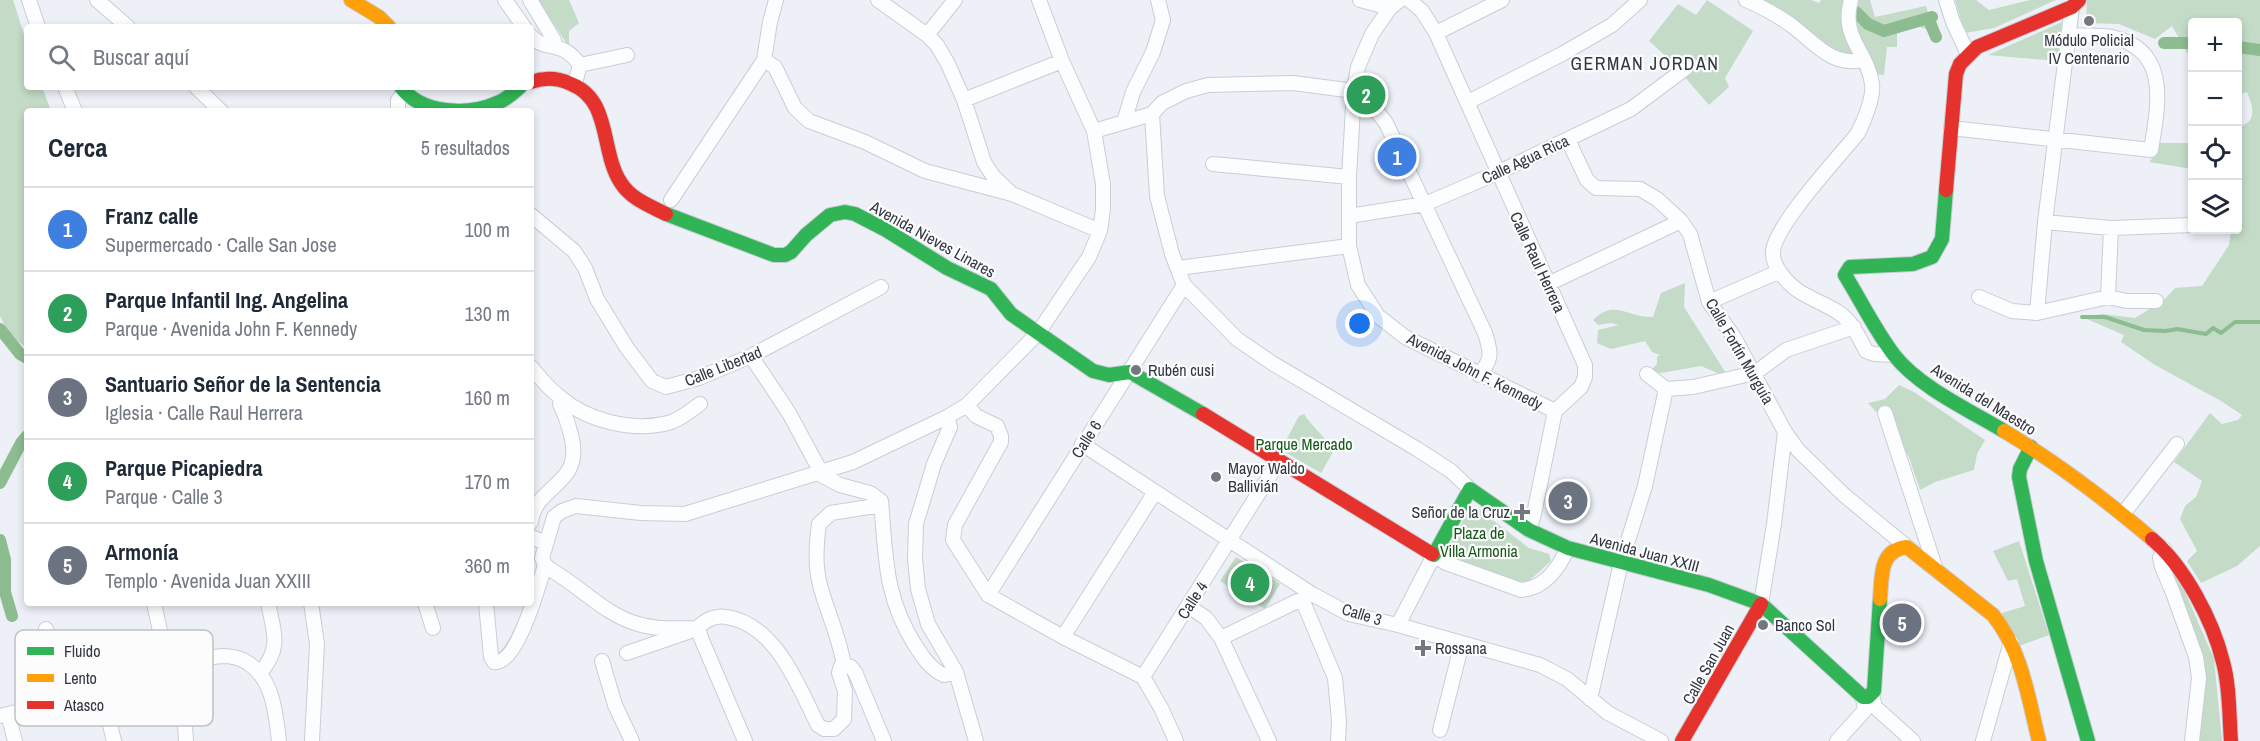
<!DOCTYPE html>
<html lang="es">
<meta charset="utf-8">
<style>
body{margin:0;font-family:"Archivo Narrow",sans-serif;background:#f2f2f3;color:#1f2937}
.controls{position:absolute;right:18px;top:18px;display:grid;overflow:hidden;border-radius:6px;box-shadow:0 3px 9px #0003}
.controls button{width:54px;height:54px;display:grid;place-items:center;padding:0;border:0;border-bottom:2px solid #e0e1e3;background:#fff;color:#1f2937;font:30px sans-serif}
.you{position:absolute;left:1360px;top:324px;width:21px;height:21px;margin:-15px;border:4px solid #fff;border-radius:50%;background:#1a73e8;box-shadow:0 0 0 9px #1a73e833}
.badge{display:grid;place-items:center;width:39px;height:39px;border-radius:50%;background:#db2777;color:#fff;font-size:20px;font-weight:700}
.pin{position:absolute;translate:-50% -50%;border:3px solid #fff;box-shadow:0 2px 6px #0006}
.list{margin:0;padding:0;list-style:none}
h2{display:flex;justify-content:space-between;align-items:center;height:78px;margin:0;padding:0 24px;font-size:26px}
h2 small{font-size:20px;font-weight:400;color:#747a83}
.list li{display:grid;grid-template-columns:39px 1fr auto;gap:18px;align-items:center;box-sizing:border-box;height:84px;padding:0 24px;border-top:2px solid #e0e1e3}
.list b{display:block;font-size:22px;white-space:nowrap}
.list p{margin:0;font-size:20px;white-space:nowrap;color:#747a83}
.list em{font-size:20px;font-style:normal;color:#747a83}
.icon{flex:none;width:33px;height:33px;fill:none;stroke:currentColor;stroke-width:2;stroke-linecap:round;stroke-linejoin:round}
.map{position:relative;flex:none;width:2260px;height:741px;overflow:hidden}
.search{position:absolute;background:#fff;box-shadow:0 3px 9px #0003;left:24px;top:24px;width:510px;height:66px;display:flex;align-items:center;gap:15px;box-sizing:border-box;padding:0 21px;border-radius:6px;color:#747a83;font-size:22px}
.panel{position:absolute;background:#fff;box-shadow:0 3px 9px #0003;left:24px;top:108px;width:510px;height:498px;border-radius:6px}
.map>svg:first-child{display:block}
.green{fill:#c3dbc7}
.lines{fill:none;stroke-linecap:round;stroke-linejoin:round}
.stream{stroke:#8cbc8f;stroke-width:4}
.canal{stroke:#8cbc8f;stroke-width:12}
.street-casing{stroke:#c9cdd6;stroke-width:16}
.fast-casing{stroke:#c9cdd6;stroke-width:16}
.slow-casing{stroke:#c9cdd6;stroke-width:16}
.jam-casing{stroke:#c9cdd6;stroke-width:16}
.street{stroke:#fcfdfe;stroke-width:14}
.fast{stroke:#30b455;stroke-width:14}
.slow{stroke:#ff9f0a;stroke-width:14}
.jam{stroke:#e5322d;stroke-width:14}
.poi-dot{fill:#737781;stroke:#fbfcfb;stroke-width:2}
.labels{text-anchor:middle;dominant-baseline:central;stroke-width:4.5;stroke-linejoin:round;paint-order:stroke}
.poi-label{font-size:16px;fill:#323642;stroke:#fbfcfb;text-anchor:start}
.street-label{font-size:16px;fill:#323642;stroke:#fbfcfb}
.park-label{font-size:16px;fill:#145919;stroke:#fbfcfb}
.neighbourhood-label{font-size:18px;letter-spacing:1.5px;fill:#323642;stroke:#fbfcfb}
.key{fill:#fbfcfb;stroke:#bfc1c4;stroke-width:1.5}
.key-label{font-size:16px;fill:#323642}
</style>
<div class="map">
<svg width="2260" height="741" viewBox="0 0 2260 741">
<rect width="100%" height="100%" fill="#edf0f7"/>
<!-- green -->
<path class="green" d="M0,0h13l14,44v43h15l9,24h-24v237l-17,-12 -10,-20z
M538,0h31l10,23 -10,8v16z
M1707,0l46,31 -28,47 4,9 -20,18 -40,-46 -20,-18 29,-37 18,11z
M1747,0h64l8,3 2,-3h49l5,17 51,-11 10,31 -10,-8 -14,-5 -15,9v14h-10l-3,28 -13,-1 -2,-13 -35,3 -69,-56z
M1955,0h21l13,10 41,-10h26l-62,28 -29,5z
M2087,0h173v546l-23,20 -36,17 -14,-22 10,-10 -17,-32 5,-13 11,-9 6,-16 -28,-19 36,-49 12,11 16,-4 4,-5 -21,-14 -66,-36 -34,-23 3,-7 -42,-18 20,-3 33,4 28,-17 12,-13 27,-2 27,-41 2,-15h7v-103c20,-5 15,-20 9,-35l-9,3v-73h-46v39l-20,-35 -17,13 -36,-15 -33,-1z
M2062,22l-4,39 -70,-6z
M2159,143h33v26l-43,-7 8,-9z
M1685,283l-1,24 45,71 -28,-12 -40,7 -12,-1 8,-8v-7l3,-2 -8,-3 -7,-11 -34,8 -14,-6 1,-13 21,-5 -8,-2 -13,2 -5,-5c21,-22 35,-2 60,-3l8,-24z
M1899,385l15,7 71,48 -8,14 -3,16 -39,12 -15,8 -11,-33 -7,-9 -13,-38 -11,4 -10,-11 17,-4z
M1304,414c9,14 20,22 30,36l-13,23 -40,-23 18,-34z
M1476,507l53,41 20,6 2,7 -22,20 -7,1 -72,-22 -4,-8 23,-43z
M2019,541l30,94 -30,11 -20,-32 26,-8 -8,-27 -9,2 -15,-30z
M1236,557l44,27 -15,25 -45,-28z
M2166,563l16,22 32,74 8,82h-25l6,-48z"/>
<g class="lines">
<!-- stream -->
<path class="stream" d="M2082,317h23l39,13 22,1 11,-2 29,5 7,-6 8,5 14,-11h25"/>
<!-- canal -->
<path class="canal" d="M1856,12l12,12 16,7 48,-14 -3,3 7,17
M2164,43h28
M2238,47l22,3
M0,329l20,25 7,4
M0,483l21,-40 6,-7
M0,540l5,20v32l7,24"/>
<defs>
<path id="street" d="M29,0l9,27
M97,0l31,27
M505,0l19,27
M530,0l24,40v6
M878,0l49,35 10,10 11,19 16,36 20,62 9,14 17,16
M1360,0l30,8
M1400,0l-10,8 -18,26 -14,33 -4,24 -5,86v69l9,39 20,31 27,21 150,74
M1409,0l13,11 14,22 149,332v12l-4,10 -26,24 -21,103 -5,16
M1746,0c16,7 31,15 45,25 24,18 40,42 72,35
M1851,0c-11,38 17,52 21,84 2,13 -8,37 -14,49 -19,24 -84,93 -85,119 -1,15 15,32 27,40 39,22 45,15 66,59l8,3 20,1
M1946,0l7,22 15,32
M1436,33l66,-33
M927,35l28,-35
M531,36c15,17 30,2 49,29l-5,18
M764,60l11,7 20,41 14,13 56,21 60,29 87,23 88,37
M580,65l47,-10
M65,87l10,24
M196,87l25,24
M964,100l98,-39
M1468,102l94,-48 50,-29 28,-25
M1353,108l23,2 10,13 99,210c6,19 8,26 -6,42
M398,111v-11l6,-6
M1152,114l5,82 15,58 12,31 53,54 35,24 145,86 34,22 19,18
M1124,122l9,-30 20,-40 10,-32 -5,-20
M1951,128l200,22c7,-44 20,-100 -39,-113 -13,-2 -29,-1 -42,-2
M1094,131l58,-17 10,-11 24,-12 22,-6 85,-2 61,8
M1568,140l19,40 9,8 44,1 17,10 24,22 9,13 19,68 25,35 51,95 13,18 46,45 63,52
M1213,164l136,13
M671,200l93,-140 6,-38 6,-22
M531,215l43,36 11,17 12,31 30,49 25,33 14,6 33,-9 52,-22 130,-69
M1349,216l76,-12 72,-31 134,-64 55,-41
M2045,222l66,6 81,-3
M1178,268l171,-22
M1548,284l133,-63
M1979,297l33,14 25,2 71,-16 19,4h29
M2108,297l3,-69
M1709,302l69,-30
M2037,313l8,-91 27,-215
M751,356l38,57 34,63 17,9 30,8 11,8c5,55 3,95 34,144 7,11 16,25 29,30l12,-3
M531,367c9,11 18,22 29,30 27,24 73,35 108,26 12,-3 22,-12 32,-19
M1666,389l27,-2 62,-14 31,-23 68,-23
M967,405l9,11 21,10 4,10v6l-46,83 -2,15 35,55 75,42 80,40
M1885,413l51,157
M1082,444l230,150 37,20 49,11 142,40 27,14 41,34 53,28
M2123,514l54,-70
M531,522c5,-38 51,-36 41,-83 -3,-13 -6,-23 -12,-35l1,-5
M531,537l15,6
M2164,549l-4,9 2,9 11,26 23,64 3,21 -7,63
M988,595l196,-310
M1302,599l33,79 4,43 -1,20
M154,603l14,65
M311,603l6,41 -5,97
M425,603l8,25
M486,603l5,54 3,5c23,4 45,-78 51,-97
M1761,604l13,-80 11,-92
M1188,606l18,12 15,20 48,103
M1398,625l36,-70 12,8 75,27c24,-2 37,-21 47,-42
M698,628c-20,0 -41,2 -60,-4 -33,-9 -58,-38 -87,-54l-6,-5 -3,-7 12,-41 8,-6 14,-5 65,7 44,1 168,-52 94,-45
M1063,637l92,-145
M1221,638l87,-42
M627,653l64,-22
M602,661l13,44 17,36
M181,665l5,76
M844,665c-5,-28 -15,-49 -23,-76 -6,-20 -5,-45 -2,-65l12,-11 50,-8
M844,665l7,2 4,5 29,69
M260,673c22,-25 14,-41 8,-70
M1143,677l136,-216
M1143,677l18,31 15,33
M101,689l13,52
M1872,695l3,12 38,34
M1590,699l31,-136 24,-77 21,-97 -19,-15
M45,704l-5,-50 12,-4 -6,-21
M8,714l7,27
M0,716c37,-9 75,-18 111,-30 32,-10 78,-27 111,-30 9,0 19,2 26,7 25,16 28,51 31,78
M1440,730l22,-87
M745,741l-44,-103 -3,-10c6,-8 18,-13 28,-11 50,7 72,69 92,108l6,4h10l10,-10 1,-28 -6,-18 2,-7 3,-1
M976,741l-20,-69 -28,-48 -10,-35 -3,-30 1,-35 18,-60 16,-37 -3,-10 20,-12 71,-72 51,-76 11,-26 3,-22v-25l-9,-53 -32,-70 -23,-61
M1837,741l28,-31 -2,-13
M1983,741l28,-99"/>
<path id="fast" d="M401,87c20,27 67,29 96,16 9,-3 16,-10 23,-16
M1946,190l-4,49 -10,18 -19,7 -63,3 -5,8c16,26 30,55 49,80 25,32 75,55 110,76
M666,214l108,41h11l6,-3 15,-17 24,-20 15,-3 10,2 31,16 61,38 44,21 20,25 82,57 16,4 21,-3 73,42
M2031,447l-11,22 -1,8 17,84 52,180
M1432,554l2,1 36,-66 59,41 39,18 141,37 52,19 102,93h5l6,-6 6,-92"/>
<path id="slow" d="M351,0l28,17 10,10
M2004,431c52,31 102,69 148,108
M1880,599c2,-23 -1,-49 27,-52l86,68c29,36 35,82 46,126"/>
<path id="jam" d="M531,82c14,-5 27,-4 40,2 41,16 29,68 50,99 10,16 29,23 45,31
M1946,190l10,-116 4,-10 17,-17 95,-40 7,-7
M1203,414l229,140
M2152,539c33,28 61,82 71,123 7,25 6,54 8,79
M1682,741l79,-137"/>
</defs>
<!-- street casing -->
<use href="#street" class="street-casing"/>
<!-- fast casing -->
<use href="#fast" class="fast-casing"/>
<!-- slow casing -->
<use href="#slow" class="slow-casing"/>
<!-- jam casing -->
<use href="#jam" class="jam-casing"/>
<!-- street -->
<use href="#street" class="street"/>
<!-- fast -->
<use href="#fast" class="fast"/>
<!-- slow -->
<use href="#slow" class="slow"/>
<!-- jam -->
<use href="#jam" class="jam"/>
</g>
<!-- markers -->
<g class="poi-dot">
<circle cx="2089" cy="21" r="6"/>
<circle cx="1136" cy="370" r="6"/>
<circle cx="1216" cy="477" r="6"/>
<path d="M1519 503h6v6h6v6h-6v6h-6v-6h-6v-6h6z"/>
<circle cx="1763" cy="625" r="6"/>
<path d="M1420 639h6v6h6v6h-6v6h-6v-6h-6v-6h6z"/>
</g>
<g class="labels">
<!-- poi labels -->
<g class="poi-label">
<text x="2089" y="40" text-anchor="middle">Módulo Policial<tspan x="2089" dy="18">IV Centenario</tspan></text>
<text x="1148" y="370">Rubén cusi</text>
<text x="1228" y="468">Mayor Waldo<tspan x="1228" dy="18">Ballivián</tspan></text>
<text x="1510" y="512" text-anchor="end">Señor de la Cruz</text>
<text x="1775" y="625">Banco Sol</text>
<text x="1435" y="648">Rossana</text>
</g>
<!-- street labels -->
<g class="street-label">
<text transform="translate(1525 159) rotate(-25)">Calle Agua Rica</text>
<text transform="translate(933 239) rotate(29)">Avenida Nieves Linares</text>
<text transform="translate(1538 262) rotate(65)">Calle Raul Herrera</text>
<text transform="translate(1740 351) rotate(60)">Calle Fortín Murguía</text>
<text transform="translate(723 366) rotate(-22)">Calle Libertad</text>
<text transform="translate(1475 371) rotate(27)">Avenida John F. Kennedy</text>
<text transform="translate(1984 399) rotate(32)">Avenida del Maestro</text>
<text transform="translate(1086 439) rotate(-57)">Calle 6</text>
<text transform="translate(1645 552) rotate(15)">Avenida Juan XXIII</text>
<text transform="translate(1192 600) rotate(-57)">Calle 4</text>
<text transform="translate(1362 614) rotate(17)">Calle 3</text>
<text transform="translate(1708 664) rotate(-61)">Calle San Juan</text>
</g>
<!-- park labels -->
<g class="park-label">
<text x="1304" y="444">Parque Mercado</text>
<text x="1479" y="533">Plaza de<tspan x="1479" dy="18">Villa Armonia</tspan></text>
</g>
<!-- neighbourhood labels -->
<g class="neighbourhood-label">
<text x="1645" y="63">GERMAN JORDAN</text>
</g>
</g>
<!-- legend -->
<rect x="15" y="630" width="198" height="96" rx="9" class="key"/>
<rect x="27" y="647" width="27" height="8" fill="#30b455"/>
<rect x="27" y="674" width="27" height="8" fill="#ff9f0a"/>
<rect x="27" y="701" width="27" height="8" fill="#e5322d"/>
<g class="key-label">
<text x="64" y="657">Fluido</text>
<text x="64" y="684">Lento</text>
<text x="64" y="711">Atasco</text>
</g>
</svg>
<div class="controls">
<button>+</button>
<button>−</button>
<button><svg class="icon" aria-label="locate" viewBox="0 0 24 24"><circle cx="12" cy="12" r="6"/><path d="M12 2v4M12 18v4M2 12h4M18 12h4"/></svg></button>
<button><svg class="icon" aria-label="layers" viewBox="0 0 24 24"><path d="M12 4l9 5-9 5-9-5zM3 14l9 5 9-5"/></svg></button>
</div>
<div class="you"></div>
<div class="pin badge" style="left:1397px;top:157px;background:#3f7fe0">1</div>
<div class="pin badge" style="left:1366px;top:95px;background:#2e9e5b">2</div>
<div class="pin badge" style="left:1568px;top:501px;background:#6b7280">3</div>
<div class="pin badge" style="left:1250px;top:583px;background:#2e9e5b">4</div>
<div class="pin badge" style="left:1902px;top:623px;background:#6b7280">5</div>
<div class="search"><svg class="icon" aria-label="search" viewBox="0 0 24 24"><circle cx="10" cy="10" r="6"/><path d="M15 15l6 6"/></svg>Buscar aquí</div>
<section class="panel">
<h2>Cerca<small>5 resultados</small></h2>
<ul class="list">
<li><span class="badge" style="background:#3f7fe0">1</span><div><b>Franz calle</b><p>Supermercado · Calle San Jose</p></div><em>100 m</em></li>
<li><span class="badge" style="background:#2e9e5b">2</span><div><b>Parque Infantil Ing. Angelina</b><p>Parque · Avenida John F. Kennedy</p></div><em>130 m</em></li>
<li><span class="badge" style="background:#6b7280">3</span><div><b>Santuario Señor de la Sentencia</b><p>Iglesia · Calle Raul Herrera</p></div><em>160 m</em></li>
<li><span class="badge" style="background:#2e9e5b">4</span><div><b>Parque Picapiedra</b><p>Parque · Calle 3</p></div><em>170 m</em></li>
<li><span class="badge" style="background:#6b7280">5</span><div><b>Armonía</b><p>Templo · Avenida Juan XXIII</p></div><em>360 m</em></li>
</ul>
</section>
</div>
